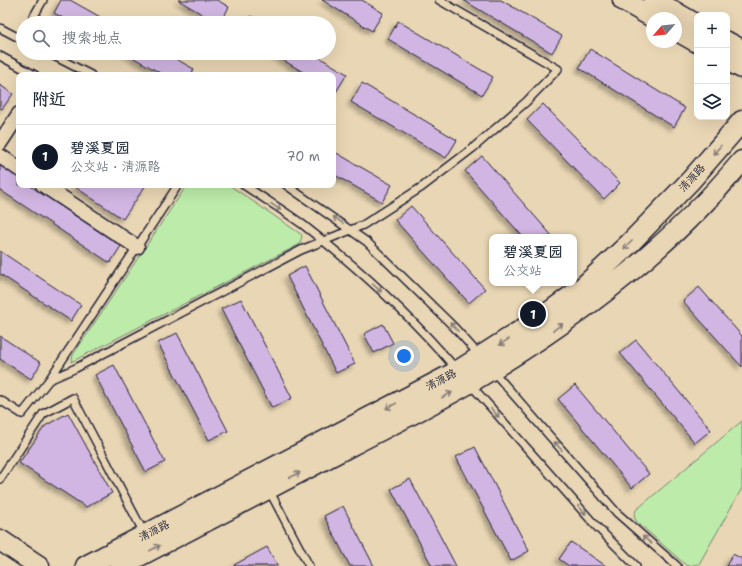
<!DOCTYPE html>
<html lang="zh">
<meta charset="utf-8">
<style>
body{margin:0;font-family:"Shantell Sans","LXGW WenKai TC",sans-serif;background:#f2f2f3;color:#1f2937}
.controls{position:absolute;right:12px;top:12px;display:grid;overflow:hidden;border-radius:8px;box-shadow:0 4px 16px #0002}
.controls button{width:36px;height:36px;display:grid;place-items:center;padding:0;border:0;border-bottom:1px solid #e0e1e3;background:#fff;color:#1f2937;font:20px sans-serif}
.compass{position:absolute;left:646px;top:12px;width:36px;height:36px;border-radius:50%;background:#fff;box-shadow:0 4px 16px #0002;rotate:242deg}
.you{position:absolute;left:404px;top:356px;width:14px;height:14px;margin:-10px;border:3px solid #fff;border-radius:50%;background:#1a73e8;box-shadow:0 0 0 6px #1a73e833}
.badge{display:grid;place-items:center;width:26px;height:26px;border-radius:50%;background:#111827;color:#fff;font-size:13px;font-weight:700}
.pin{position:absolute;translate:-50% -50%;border:2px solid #fff;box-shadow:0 1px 4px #0006}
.popup{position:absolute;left:489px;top:234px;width:88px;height:52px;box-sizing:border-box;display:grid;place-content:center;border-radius:8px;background:#fff;filter:drop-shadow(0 1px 3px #0005);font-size:13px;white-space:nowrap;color:#747a83}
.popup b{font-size:15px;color:#1f2937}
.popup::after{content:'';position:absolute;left:50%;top:100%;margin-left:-8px;border:8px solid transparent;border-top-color:#fff}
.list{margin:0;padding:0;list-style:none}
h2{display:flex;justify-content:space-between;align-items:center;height:52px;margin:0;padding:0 16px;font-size:17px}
h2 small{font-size:13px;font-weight:400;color:#747a83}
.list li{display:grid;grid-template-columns:26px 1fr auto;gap:12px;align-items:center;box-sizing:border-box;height:64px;padding:0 16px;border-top:1px solid #e0e1e3}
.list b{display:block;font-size:15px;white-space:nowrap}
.list p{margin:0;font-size:13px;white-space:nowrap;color:#747a83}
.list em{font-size:13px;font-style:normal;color:#747a83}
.icon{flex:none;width:22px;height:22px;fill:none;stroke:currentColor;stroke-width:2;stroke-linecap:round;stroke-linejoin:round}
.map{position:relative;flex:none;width:742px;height:566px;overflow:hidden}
.search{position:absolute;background:#fff;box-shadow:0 4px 16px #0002;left:16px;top:16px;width:320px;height:44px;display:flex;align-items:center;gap:10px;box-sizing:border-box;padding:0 14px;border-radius:22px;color:#747a83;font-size:15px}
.panel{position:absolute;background:#fff;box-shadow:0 4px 16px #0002;left:16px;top:72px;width:320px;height:116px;border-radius:8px}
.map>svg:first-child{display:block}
.green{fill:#bdecaa;stroke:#708772}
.building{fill:#d1b5e2;stroke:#22223b;filter:url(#shadow)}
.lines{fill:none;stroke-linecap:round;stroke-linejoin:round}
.lane-casing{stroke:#22223b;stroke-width:10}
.street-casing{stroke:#22223b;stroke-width:17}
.secondary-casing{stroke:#22223b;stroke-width:23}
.lane{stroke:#e9d6b4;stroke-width:7}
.street{stroke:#e9d6b4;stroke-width:14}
.secondary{stroke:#e9d6b4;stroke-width:20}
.oneway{stroke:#867c78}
.labels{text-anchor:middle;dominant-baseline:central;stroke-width:3;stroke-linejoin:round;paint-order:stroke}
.street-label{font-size:11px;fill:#22223b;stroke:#e9d6b4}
</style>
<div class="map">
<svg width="742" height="566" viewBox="0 0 742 566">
<defs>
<filter id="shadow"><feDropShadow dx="-3.5" dy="3.5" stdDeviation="2" flood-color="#0004"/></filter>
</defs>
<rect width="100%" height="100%" fill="#e9d6b4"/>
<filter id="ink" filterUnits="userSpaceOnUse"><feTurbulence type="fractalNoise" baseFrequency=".025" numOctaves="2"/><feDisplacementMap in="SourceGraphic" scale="8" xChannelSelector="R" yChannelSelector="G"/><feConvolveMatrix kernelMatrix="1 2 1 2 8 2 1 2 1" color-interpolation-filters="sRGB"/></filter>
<g filter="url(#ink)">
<!-- green -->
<path class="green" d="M187,185h42l73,50 -2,9 -229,118 2,-7z
M742,421v67l-43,76 -12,2 -51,-45 -2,-5 2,-6z"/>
<!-- building -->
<path class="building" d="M61,0h9l41,23h-39l-18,-10z
M178,0h39l12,7 -9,16h-3z
M322,0h40l21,13 -11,18z
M463,0h38l61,36 -10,17z
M251,16l11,7h-15z
M398,21l95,56 -11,18 -94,-56z
M590,49l95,59 -11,19 -95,-59z
M125,53h40l29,16 -3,6h-27z
M271,53h41l35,21 -11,18 -3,-2v-15h-25z
M362,83l95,57 -11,18 -95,-56z
M0,85l13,9 -11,15 -2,-1z
M543,104l77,79 -16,16 -77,-79z
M333,151l59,34 -10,17 -49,-28z
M482,156l71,81h-30l-58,-66z
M0,165l19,13v7h10l92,61 -11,17 -110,-73z
M72,185h74l-23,34z
M411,206l74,83 -16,14 -74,-83z
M0,251l81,54 -10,16 -71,-47z
M305,266l50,98 -19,9 -49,-97z
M699,287l43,49v31l-59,-66z
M241,299l51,99 -20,10 -51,-99z
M383,324l10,19 -19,10 -10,-19z
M177,333l51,98 -19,9 -51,-97z
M0,336l41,27 -10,16 -31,-20z
M636,340l75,90 -16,13 -75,-90z
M114,365l51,97 -19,10 -51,-97z
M575,385l74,89 -17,14 -74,-89z
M68,413l44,80 -26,14 -67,-44 26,-37z
M475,447l54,104 -18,10 -55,-104z
M410,479l46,87h-24l-41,-77z
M343,506l31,60h-24l-26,-50z
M571,542l35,24h-37l-10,-7z
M267,547l11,19h-44v-1z
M733,554l9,5v7h-16z"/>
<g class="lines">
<defs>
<path id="lane" d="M30,23l13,-23
M0,28l23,12
M48,53l43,22
M0,56l35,19
M244,185c19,13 39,25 58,39 57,44 109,92 155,146
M286,185l81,57 87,85 26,29
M492,370l125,143 60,53
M49,380l129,-195
M470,384l126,142 40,40
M0,400l22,14 27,-34 27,-12 225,-118 62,-25 59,-38 51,-39 53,-46 32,-33 -119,-69
M0,479l43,-65 30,-16 71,135
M269,490l40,76"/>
<path id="street" d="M0,143l19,-29
M0,156l19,13
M43,185l94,62"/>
<path id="secondary" d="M623,0l31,18
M654,0l43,25
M676,30l21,12
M727,42l15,8
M727,60l15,8
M0,540l39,26
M86,566l372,-195 87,-56 37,-27 47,-44 62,-64 51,-59
M120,566c77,-40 154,-80 230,-120 40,-21 81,-41 119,-63 101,-59 198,-132 273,-222"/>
</defs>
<!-- lane casing -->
<use href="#lane" class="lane-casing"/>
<!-- street casing -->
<use href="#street" class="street-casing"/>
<!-- secondary casing -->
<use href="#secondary" class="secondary-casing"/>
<!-- lane -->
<use href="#lane" class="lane"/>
<!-- street -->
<use href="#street" class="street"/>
<!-- secondary -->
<use href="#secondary" class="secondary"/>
</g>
<!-- one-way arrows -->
<defs><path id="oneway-shaft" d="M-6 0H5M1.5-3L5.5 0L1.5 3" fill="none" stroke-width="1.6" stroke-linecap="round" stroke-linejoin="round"/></defs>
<g class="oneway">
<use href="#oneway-shaft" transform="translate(717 150) rotate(131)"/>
<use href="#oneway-shaft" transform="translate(276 207) rotate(34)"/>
<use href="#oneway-shaft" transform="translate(338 220) rotate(-145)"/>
<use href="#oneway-shaft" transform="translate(628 245) rotate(135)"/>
<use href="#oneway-shaft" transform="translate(377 288) rotate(42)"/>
<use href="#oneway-shaft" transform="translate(454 327) rotate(-134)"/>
<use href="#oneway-shaft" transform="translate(558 327) rotate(-36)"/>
<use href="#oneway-shaft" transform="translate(504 342) rotate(148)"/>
<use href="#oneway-shaft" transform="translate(447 395) rotate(-28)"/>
<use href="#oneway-shaft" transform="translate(391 406) rotate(152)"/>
<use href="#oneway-shaft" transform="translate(495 413) rotate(48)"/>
<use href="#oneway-shaft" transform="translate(558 446) rotate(-131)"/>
<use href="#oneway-shaft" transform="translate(295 475) rotate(-28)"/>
<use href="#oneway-shaft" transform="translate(582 510) rotate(48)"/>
<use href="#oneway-shaft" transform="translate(647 540) rotate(-139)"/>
<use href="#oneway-shaft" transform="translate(155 548) rotate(-27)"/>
</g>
</g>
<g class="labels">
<!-- street labels -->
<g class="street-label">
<text transform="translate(692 178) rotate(-48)">清源路</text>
<text transform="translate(441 380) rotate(-28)">清源路</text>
<text transform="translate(154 531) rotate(-27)">清源路</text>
</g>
</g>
</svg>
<div class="controls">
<button>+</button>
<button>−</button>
<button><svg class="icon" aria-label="layers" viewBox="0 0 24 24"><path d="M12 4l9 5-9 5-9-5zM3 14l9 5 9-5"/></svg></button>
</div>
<svg class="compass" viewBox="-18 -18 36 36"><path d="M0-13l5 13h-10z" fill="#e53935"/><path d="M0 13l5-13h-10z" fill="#747a83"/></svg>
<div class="you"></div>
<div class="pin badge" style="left:533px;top:314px">1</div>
<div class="popup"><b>碧溪夏园</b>公交站</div>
<div class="search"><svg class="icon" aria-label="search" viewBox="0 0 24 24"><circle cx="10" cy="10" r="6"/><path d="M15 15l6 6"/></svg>搜索地点</div>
<section class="panel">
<h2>附近<small></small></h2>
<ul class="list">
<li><span class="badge">1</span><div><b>碧溪夏园</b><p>公交站 · 清源路</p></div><em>70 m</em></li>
</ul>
</section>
</div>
